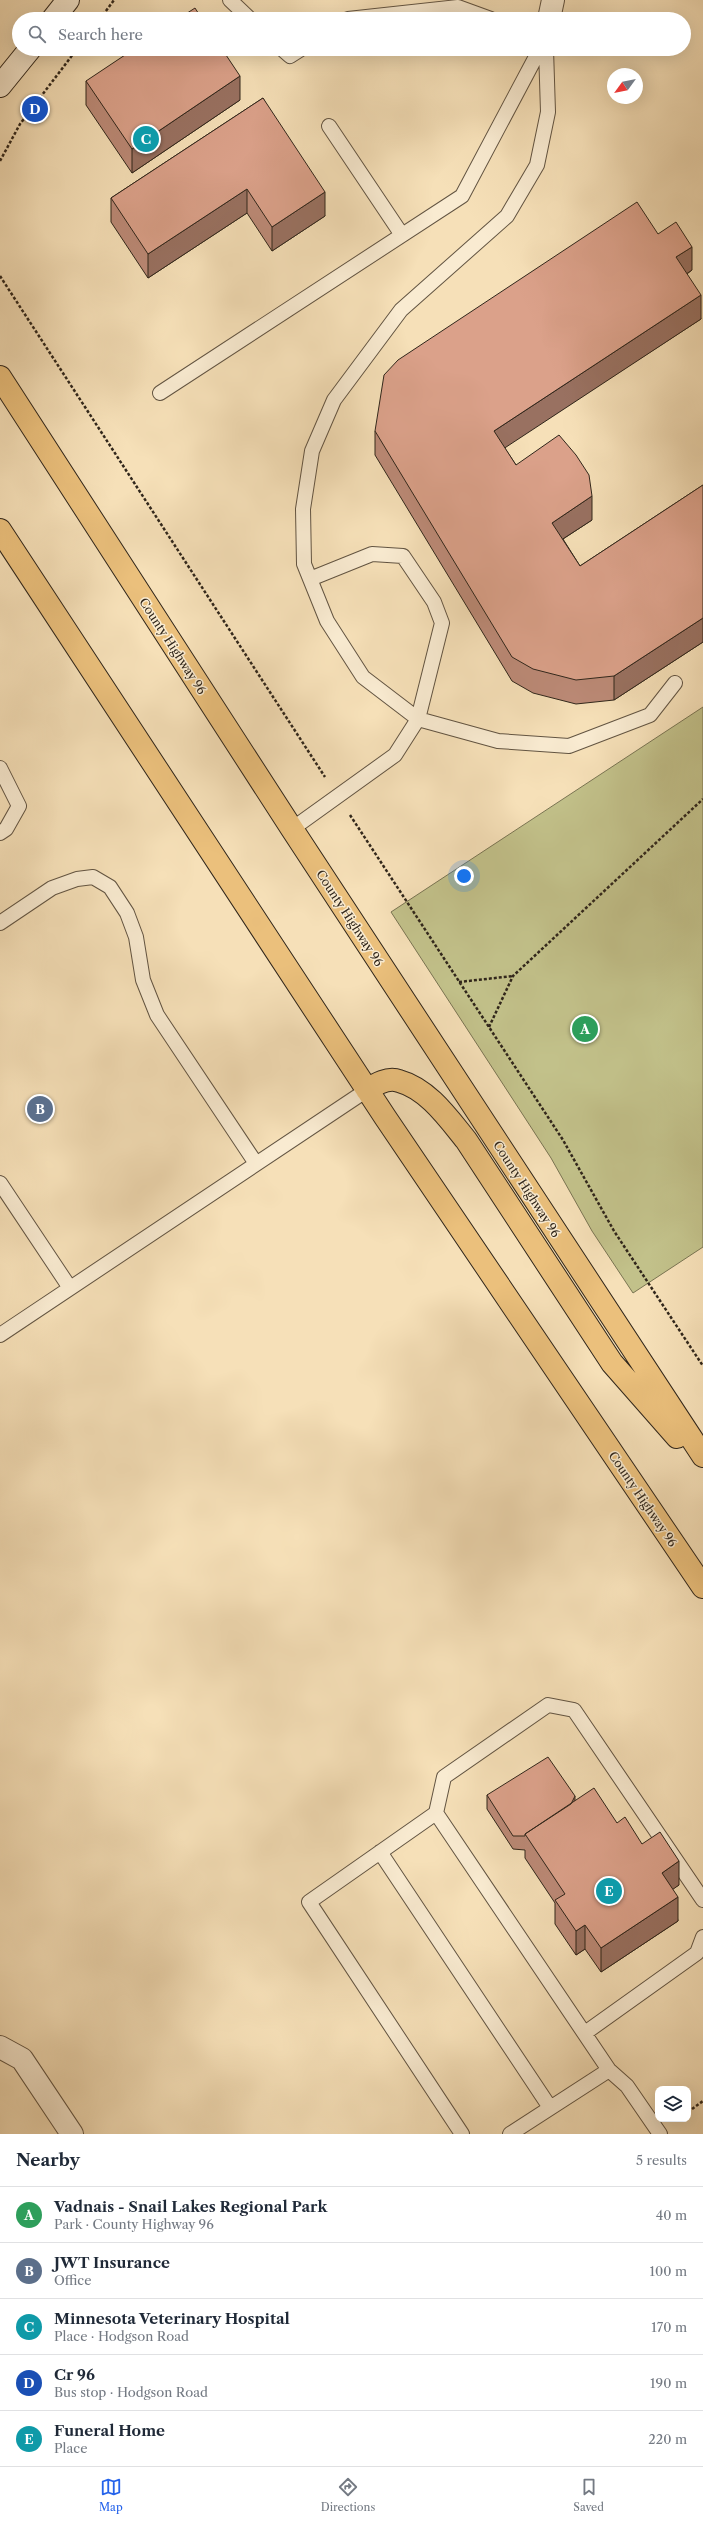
<!DOCTYPE html>
<meta charset="utf-8">
<style>
body{margin:0;font-family:"Libre Caslon Text",serif;background:#f6f6f7;color:#1f2937}
.controls{position:absolute;right:12px;bottom:12px;display:grid;overflow:hidden;border-radius:8px;box-shadow:0 4px 16px #0002}
.controls button{width:36px;height:36px;display:grid;place-items:center;padding:0;border:0;border-bottom:1px solid #e0e1e3;background:#fff;color:#1f2937;font:20px sans-serif}
.compass{position:absolute;left:607px;top:68px;width:36px;height:36px;border-radius:50%;background:#fff;box-shadow:0 4px 16px #0002;rotate:237deg}
.you{position:absolute;left:464px;top:876px;width:14px;height:14px;margin:-10px;border:3px solid #fff;border-radius:50%;background:#1a73e8;box-shadow:0 0 0 6px #1a73e833}
.badge{display:grid;place-items:center;width:26px;height:26px;border-radius:50%;background:#2563eb;color:#fff;font-size:13px;font-weight:700}
.pin{position:absolute;translate:-50% -50%;border:2px solid #fff;box-shadow:0 1px 4px #0006}
.list{margin:0;padding:0;list-style:none}
h2{display:flex;justify-content:space-between;align-items:center;height:52px;margin:0;padding:0 16px;font-size:17px}
h2 small{font-size:13px;font-weight:400;color:#747a83}
.list li{display:grid;grid-template-columns:26px 1fr auto;gap:12px;align-items:center;box-sizing:border-box;height:56px;padding:0 16px;border-top:1px solid #e0e1e3}
.list b{display:block;font-size:15px;white-space:nowrap}
.list p{margin:0;font-size:13px;white-space:nowrap;color:#747a83}
.list em{font-size:13px;font-style:normal;color:#747a83}
.icon{flex:none;width:22px;height:22px;fill:none;stroke:currentColor;stroke-width:2;stroke-linecap:round;stroke-linejoin:round}
.map{position:relative;flex:none;width:703px;height:2134px;overflow:hidden}
.search{position:absolute;background:#fff;box-shadow:0 4px 16px #0002;left:12px;right:12px;top:12px;height:44px;display:flex;align-items:center;gap:10px;box-sizing:border-box;padding:0 14px;border-radius:22px;color:#747a83;font-size:15px}
.sheet{height:332px;background:#fff}
nav{display:flex;justify-content:space-around;align-items:center;box-sizing:border-box;height:56px;border-top:1px solid #e0e1e3;background:#fff;font-size:11px;color:#747a83}
nav a{display:grid;justify-items:center;gap:2px}
nav .on{color:#2563eb}
.map>svg:first-child{display:block}
.green{fill:#c2c18a;stroke:#797452}
.lines{fill:none;stroke-linecap:round;stroke-linejoin:round}
.service-casing{stroke:#625442;stroke-width:16}
.minor-casing{stroke:#625442;stroke-width:24}
.secondary-casing{stroke:#30261b;stroke-width:24}
.primary-casing{stroke:#30261b;stroke-width:24}
.path{stroke:#30261b;stroke-width:2.5;stroke-dasharray:3 2;stroke-linecap:butt}
.service{stroke:#f9ebd1;stroke-width:14}
.minor{stroke:#f9ebd1;stroke-width:22}
.secondary{stroke:#f9ebd1;stroke-width:22}
.primary{stroke:#ebc07c;stroke-width:22}
.wall{fill:#bc8a77;stroke:#30261b}
.shaded-wall{fill:#997161;stroke:#30261b}
.building{fill:#dba18a;stroke:#30261b}
.labels{text-anchor:middle;dominant-baseline:central;stroke-width:3;stroke-linejoin:round;paint-order:stroke}
.street-label{font-size:12px;fill:#30261b;stroke:#f9ebd1}
</style>
<div class="map">
<svg width="703" height="2134" viewBox="0 0 703 2134">
<rect width="100%" height="100%" fill="#f6e0b8"/>
<filter id="stains"><feTurbulence type="fractalNoise" baseFrequency=".005" numOctaves="4"/><feColorMatrix values="0 0 0 0 .2 0 0 0 0 .09 0 0 0 0 .02 0 0 0 .5 -.17"/></filter>
<radialGradient id="worn" r=".72"><stop offset=".6" stop-color="#630" stop-opacity="0"/><stop offset="1" stop-color="#630" stop-opacity=".3"/></radialGradient>
<!-- green -->
<path class="green" d="M703,707v540l-70,46 -41,-62 -41,-73 -160,-246z"/>
<g class="lines">
<defs>
<path id="service" d="M230,0l20,19
M348,19l110,-12 33,12
M282,49l8,7 11,-7
M546,49l2,63 -11,53 -30,51 -106,94 -67,90 -22,51 -9,58 1,55 23,57 36,56 55,42 80,22 71,5 81,-31 25,-32
M329,126l73,109
M160,393l302,-197 78,-147
M0,768l19,38 -13,23 -6,4
M292,829l103,-74 23,-36 24,-96 -8,-21 -31,-46 -31,-2 -62,25
M0,923l52,-35 25,-9 16,-2 17,10 17,26 9,24 7,43 14,35 98,147
M0,1183l70,105
M0,1335l367,-245
M436,1813l8,-36 104,-72 26,5 129,190
M380,1852l169,254
M585,2033l112,-80 6,-16
M462,2134l-153,-232 127,-89 173,257 18,16 33,48
M510,2134l99,-64"/>
<path id="minor" d="M549,19l4,-19
M0,2047l22,12 50,75"/>
<path id="secondary" d="M53,19l15,-19
M0,86l30,-37"/>
<path id="primary" d="M0,377l292,452 411,627
M0,530l385,587 318,470
M367,1090c9,-6 21,-13 32,-9 29,8 49,37 67,59l146,223 65,74"/>
</defs>
<!-- service casing -->
<use href="#service" class="service-casing"/>
<!-- minor casing -->
<use href="#minor" class="minor-casing"/>
<!-- secondary casing -->
<use href="#secondary" class="secondary-casing"/>
<!-- primary casing -->
<use href="#primary" class="primary-casing"/>
<!-- path -->
<path class="path" d="M100,19l14,-19
M0,161l20,-37 57,-75
M0,276l325,501
M350,815l213,325 51,91 89,135
M459,982l54,-6
M489,1027l24,-51 190,-177
M688,2112l15,-11"/>
<!-- service -->
<use href="#service" class="service"/>
<!-- minor -->
<use href="#minor" class="minor"/>
<!-- secondary -->
<use href="#secondary" class="secondary"/>
<!-- primary -->
<use href="#primary" class="primary"/>
</g>
<!-- wall -->
<path class="wall" d="M86,81l154,19 -108,73 -46,-68z
M263,98l62,118 -53,35 -25,-38 -99,65 -37,-56v-24z
M658,234l34,36 -5,4 14,45 -197,128 12,18 76,55 -29,19 17,27 123,-81v157l-89,58 -38,4 -43,-11 -21,-12 -137,-226v-24z
M487,1795l88,6 42,22 25,21 37,41 -7,4 6,32 -77,51 -16,-23 -9,6 -21,-31v-21l-30,-45v-8l-12,-1 -26,-40z"/>
<!-- shaded-wall -->
<path class="shaded-wall" d="M240,76v24l-108,73v-24z
M247,189v24l-99,65v-24z
M325,192v24l-53,35v-24z
M692,247v23l-16,11v-24z
M701,295v24l-207,136v-24z
M592,496v24l-40,26v-23z
M703,618v24l-89,58v-24z
M575,1796v13l-39,42z
M679,1861v24l-17,12v-24z
M678,1897v24l-77,51v-24z
M585,1925v24l-9,6v-24z"/>
<!-- building -->
<path class="building" d="M195,8l7,11h-24z
M134,49h88l18,27 -108,73 -46,-68z
M263,98l62,94 -53,35 -25,-38 -99,65 -37,-56z
M637,202l21,32 18,-12 16,25 -16,10 25,38 -207,136 22,34 43,-30 17,20 13,20 3,21 -40,27 28,43 123,-81v133l-89,58 -38,4 -43,-11 -21,-12 -137,-226 9,-56 14,-15z
M548,1757l27,39 -4,8 -46,30v2h-12l-26,-41z
M594,1788l23,35 8,-6 17,27 18,-12 19,29 -17,12 16,24 -77,51 -16,-23 -9,6 -21,-31 10,-6 -40,-60z"/>
<g class="labels">
<!-- street labels -->
<g class="street-label">
<text transform="translate(173 646) rotate(57)">County Highway 96</text>
<text transform="translate(350 918) rotate(57)">County Highway 96</text>
<text transform="translate(527 1189) rotate(57)">County Highway 96</text>
<text transform="translate(643 1499) rotate(56)">County Highway 96</text>
</g>
</g>
<rect width="100%" height="100%" filter="url(#stains)"/>
<rect width="100%" height="100%" fill="url(#worn)"/>
</svg>
<div class="controls">
<button><svg class="icon" aria-label="layers" viewBox="0 0 24 24"><path d="M12 4l9 5-9 5-9-5zM3 14l9 5 9-5"/></svg></button>
</div>
<svg class="compass" viewBox="-18 -18 36 36"><path d="M0-13l5 13h-10z" fill="#e53935"/><path d="M0 13l5-13h-10z" fill="#747a83"/></svg>
<div class="you"></div>
<div class="pin badge" style="left:585px;top:1029px;background:#2e9e5b">A</div>
<div class="pin badge" style="left:40px;top:1109px;background:#5c6f8a">B</div>
<div class="pin badge" style="left:146px;top:139px;background:#0f9aa8">C</div>
<div class="pin badge" style="left:35px;top:109px;background:#1a4fb4">D</div>
<div class="pin badge" style="left:609px;top:1891px;background:#0f9aa8">E</div>
<div class="search"><svg class="icon" aria-label="search" viewBox="0 0 24 24"><circle cx="10" cy="10" r="6"/><path d="M15 15l6 6"/></svg>Search here</div>
</div>
<section class="sheet">
<h2>Nearby<small>5 results</small></h2>
<ul class="list">
<li><span class="badge" style="background:#2e9e5b">A</span><div><b>Vadnais - Snail Lakes Regional Park</b><p>Park · County Highway 96</p></div><em>40 m</em></li>
<li><span class="badge" style="background:#5c6f8a">B</span><div><b>JWT Insurance</b><p>Office</p></div><em>100 m</em></li>
<li><span class="badge" style="background:#0f9aa8">C</span><div><b>Minnesota Veterinary Hospital</b><p>Place · Hodgson Road</p></div><em>170 m</em></li>
<li><span class="badge" style="background:#1a4fb4">D</span><div><b>Cr 96</b><p>Bus stop · Hodgson Road</p></div><em>190 m</em></li>
<li><span class="badge" style="background:#0f9aa8">E</span><div><b>Funeral Home</b><p>Place</p></div><em>220 m</em></li>
</ul>
</section>
<nav>
<a class="on"><svg class="icon" aria-label="map" viewBox="0 0 24 24"><path d="M3 6l6-2 6 2 6-2v14l-6 2-6-2-6 2zM9 4v14M15 6v14"/></svg>Map</a>
<a><svg class="icon" aria-label="directions" viewBox="0 0 24 24"><path d="M12 3l9 9-9 9-9-9zM9 14v-3h6M13 9l2 2-2 2"/></svg>Directions</a>
<a><svg class="icon" aria-label="saved" viewBox="0 0 24 24"><path d="M7 4h10v16l-5-4-5 4z"/></svg>Saved</a>
</nav>
